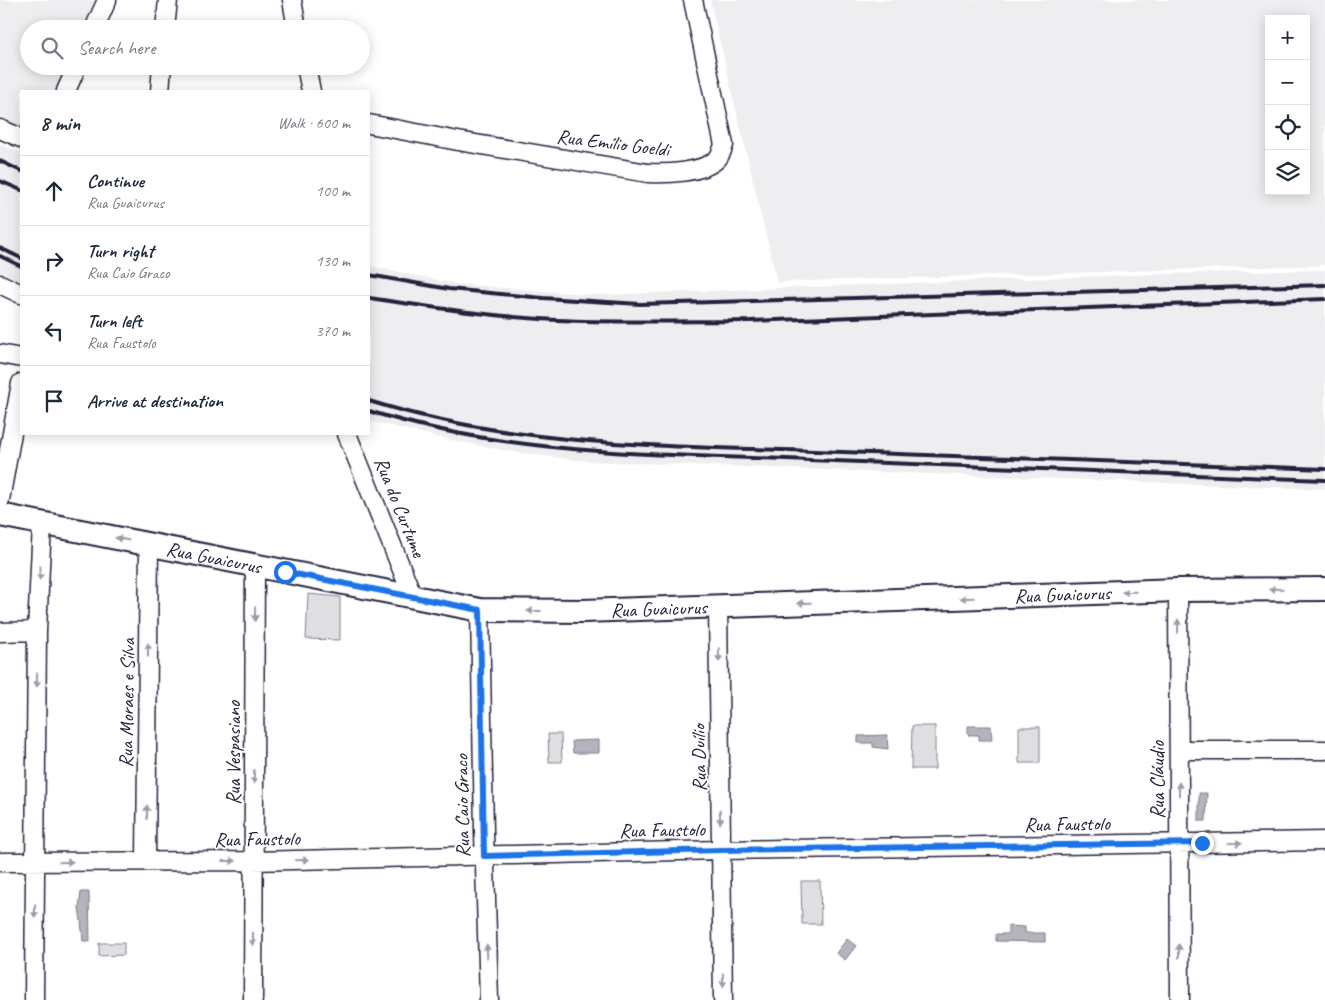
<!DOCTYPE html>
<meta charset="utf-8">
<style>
body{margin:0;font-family:Caveat,sans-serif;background:#f6f6f7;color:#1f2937}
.controls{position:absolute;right:15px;top:15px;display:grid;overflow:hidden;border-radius:0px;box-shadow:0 2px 12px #0003}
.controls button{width:45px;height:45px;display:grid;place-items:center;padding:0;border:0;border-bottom:1px solid #e0e1e3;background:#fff;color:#1f2937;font:25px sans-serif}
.stop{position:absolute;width:15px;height:15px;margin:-11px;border:4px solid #1a73e8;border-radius:50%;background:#fff}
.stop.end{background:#1a73e8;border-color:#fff;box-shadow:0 1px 5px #0008}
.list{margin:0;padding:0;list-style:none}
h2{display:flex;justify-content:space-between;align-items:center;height:65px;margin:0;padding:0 20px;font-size:21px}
h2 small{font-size:16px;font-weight:400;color:#747a83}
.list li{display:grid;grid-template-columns:32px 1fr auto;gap:15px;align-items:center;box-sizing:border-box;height:70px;padding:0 20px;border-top:1px solid #e0e1e3}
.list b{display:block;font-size:19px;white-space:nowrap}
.list p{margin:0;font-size:16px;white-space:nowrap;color:#747a83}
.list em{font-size:16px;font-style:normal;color:#747a83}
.icon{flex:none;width:28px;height:28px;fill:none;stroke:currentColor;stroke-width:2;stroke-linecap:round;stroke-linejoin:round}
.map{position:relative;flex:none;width:1325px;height:1000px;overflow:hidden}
.search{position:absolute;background:#fff;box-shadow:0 2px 12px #0003;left:20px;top:20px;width:350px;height:55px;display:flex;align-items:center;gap:12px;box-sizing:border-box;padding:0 18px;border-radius:28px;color:#747a83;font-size:19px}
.panel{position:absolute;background:#fff;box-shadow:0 2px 12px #0003;left:20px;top:90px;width:350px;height:345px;border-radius:0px}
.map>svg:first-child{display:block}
.built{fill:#eeeef1;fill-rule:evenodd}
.green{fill:#dfdfe2;stroke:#80808e}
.water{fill:#b4b4bc;stroke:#7a7a88}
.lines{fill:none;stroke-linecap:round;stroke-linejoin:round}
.minor-casing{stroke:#22223b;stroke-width:21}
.major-casing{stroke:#22223b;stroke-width:26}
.minor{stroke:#fff;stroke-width:18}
.major{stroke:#fff;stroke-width:22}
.rail{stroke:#22223b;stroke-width:4}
.oneway{fill:#9c9ca7}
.route{stroke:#1a73e8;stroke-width:6}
.labels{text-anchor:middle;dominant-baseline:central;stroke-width:4;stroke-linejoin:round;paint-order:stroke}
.street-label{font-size:20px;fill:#22223b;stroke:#fff}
</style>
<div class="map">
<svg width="1325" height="1000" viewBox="0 0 1325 1000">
<rect width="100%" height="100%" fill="#fff"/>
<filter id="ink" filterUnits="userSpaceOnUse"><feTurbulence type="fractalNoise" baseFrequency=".02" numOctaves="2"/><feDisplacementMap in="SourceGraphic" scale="10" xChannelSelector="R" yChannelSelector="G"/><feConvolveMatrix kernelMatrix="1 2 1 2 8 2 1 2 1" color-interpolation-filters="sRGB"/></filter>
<g filter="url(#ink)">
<!-- built -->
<path class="built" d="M0,0h104l-13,29h-62v37h44l-11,25h-41v39l-21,-9z
M710,0h615v265l-548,17zM1269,19h37v172h-37z
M0,144l21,9v129l-21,-10z
M369,266l88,18 138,11 565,-21 165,-4v219l-740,-28 -85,-11 -58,-12 -73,-17z"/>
<!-- green -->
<path class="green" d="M308,594l32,3v43l-34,-1z
M912,726h23v43h-24z
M1019,727h21v36h-21z
M548,734h13l1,28h-13z
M801,881h19l1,43h-19z
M99,943h25v12l-25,1z"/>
<!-- water -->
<path class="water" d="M968,726h23l1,14h-13v-5h-11z
M887,735l1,14 -15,-2v-4h-15v-7z
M599,740v13h-26l-1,-12z
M1199,793h8l-1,28h-7z
M81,892h8l1,49h-7l-2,-20 -2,-13z
M1008,926l17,1v6h20v9l-49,-1v-7h12z
M847,939l9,7 -11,14 -9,-7z"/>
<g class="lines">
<defs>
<path id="minor" d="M292,0l5,29
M94,29l13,-29
M165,29l3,-29
M306,66l5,25
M66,91l11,-25
M160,91l2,-25
M369,124l89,17 190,32c18,1 55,0 69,-14 4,-4 5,-9 7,-14l-31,-145
M0,129l21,9
M0,284l21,10
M0,354l21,4
M347,434l66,163
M0,500l21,-117
M1178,590l2,410
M718,606l5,394
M480,610l4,222 5,168
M0,632l37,-1
M1179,750h146
M146,861l3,-317
M0,862l253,-1 468,-11 604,-9
M34,1000l3,-369 5,-107
M253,1000l2,-434"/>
<g id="major">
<path id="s1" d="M0,515l480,95 103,1 595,-21 147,-1"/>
</g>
</defs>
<!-- minor casing -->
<use href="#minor" class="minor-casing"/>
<!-- major casing -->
<use href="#major" class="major-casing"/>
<!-- minor -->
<use href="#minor" class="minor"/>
<!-- major -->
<use href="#major" class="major"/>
<!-- rail -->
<path class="rail" d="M0,161l21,10
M0,181l21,9
M0,248l21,10
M0,256l21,10
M369,275l80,14 94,9 97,6 685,-19
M369,298c62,9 125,19 188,22 64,3 129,1 193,1l575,-22
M369,401c143,45 296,45 445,50 170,6 341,12 511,18
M369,411c141,45 293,43 440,49 172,7 344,14 516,20"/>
</g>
<!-- one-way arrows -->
<defs><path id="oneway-solid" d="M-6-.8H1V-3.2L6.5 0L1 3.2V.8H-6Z" transform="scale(1.25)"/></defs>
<g class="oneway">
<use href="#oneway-solid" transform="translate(122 539) rotate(-169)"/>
<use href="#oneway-solid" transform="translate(40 573) rotate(93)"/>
<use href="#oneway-solid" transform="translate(1276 589) rotate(179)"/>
<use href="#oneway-solid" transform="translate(1129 592) rotate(178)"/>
<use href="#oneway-solid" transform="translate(967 598) rotate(178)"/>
<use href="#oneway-solid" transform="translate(804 603) rotate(178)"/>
<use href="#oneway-solid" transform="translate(534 611) rotate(-180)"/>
<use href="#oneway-solid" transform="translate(255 614) rotate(90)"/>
<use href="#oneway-solid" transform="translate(1178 626) rotate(-90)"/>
<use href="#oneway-solid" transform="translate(148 650) rotate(-89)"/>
<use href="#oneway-solid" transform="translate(719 655) rotate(89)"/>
<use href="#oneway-solid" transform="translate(37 680) rotate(91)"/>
<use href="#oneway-solid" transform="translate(254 777) rotate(90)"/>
<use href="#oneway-solid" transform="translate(1179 789) rotate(-90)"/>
<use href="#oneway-solid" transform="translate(147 812) rotate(-89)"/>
<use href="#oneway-solid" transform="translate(720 817) rotate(89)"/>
<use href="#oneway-solid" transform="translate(1235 843) rotate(-1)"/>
<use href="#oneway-solid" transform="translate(302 860) rotate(-1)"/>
<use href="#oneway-solid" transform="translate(229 861)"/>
<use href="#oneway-solid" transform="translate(66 862) rotate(-1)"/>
<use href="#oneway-solid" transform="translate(35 911) rotate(90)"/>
<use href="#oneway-solid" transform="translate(253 939) rotate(90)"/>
<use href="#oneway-solid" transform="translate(487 951) rotate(-92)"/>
<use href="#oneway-solid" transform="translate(1179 951) rotate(-90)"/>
<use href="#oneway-solid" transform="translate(723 980) rotate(89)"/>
</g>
</g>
<g class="lines" filter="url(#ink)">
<!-- route -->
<path class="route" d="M285,572l195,38 4,246 237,-6 481,-7"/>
</g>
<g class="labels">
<!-- street labels -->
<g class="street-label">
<text transform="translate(613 143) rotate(7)">Rua Emílio Goeldi</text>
<text transform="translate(400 507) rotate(68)">Rua do Curtume</text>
<text stroke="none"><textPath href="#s1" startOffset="218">Rua Guaicurus</textPath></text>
<text stroke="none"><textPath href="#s1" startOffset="1072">Rua Guaicurus</textPath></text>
<text stroke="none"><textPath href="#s1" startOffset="668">Rua Guaicurus</textPath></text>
<text transform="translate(127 703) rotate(-89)">Rua Moraes e Silva</text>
<text transform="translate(233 753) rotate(-90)">Rua Vespasiano</text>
<text transform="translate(699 758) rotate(-91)">Rua Duílio</text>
<text transform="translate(1157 780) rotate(-90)">Rua Cláudio</text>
<text transform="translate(462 806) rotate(-91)">Rua Caio Graco</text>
<text transform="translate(1067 824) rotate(-1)">Rua Faustolo</text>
<text transform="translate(662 830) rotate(-1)">Rua Faustolo</text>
<text transform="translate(257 839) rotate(-1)">Rua Faustolo</text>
</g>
</g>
</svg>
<div class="controls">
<button>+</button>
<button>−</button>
<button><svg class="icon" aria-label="locate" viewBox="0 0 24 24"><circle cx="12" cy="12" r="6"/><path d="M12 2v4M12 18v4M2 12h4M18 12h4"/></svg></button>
<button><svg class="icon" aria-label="layers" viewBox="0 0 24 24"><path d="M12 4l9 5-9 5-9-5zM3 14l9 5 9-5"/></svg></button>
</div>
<div class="stop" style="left:285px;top:572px"></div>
<div class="stop end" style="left:1202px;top:843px"></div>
<div class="search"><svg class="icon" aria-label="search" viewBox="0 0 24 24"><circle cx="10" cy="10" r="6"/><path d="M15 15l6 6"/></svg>Search here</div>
<section class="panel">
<h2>8 min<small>Walk · 600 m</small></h2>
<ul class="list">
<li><svg class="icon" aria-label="ahead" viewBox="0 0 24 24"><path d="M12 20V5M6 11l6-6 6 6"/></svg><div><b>Continue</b><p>Rua Guaicurus</p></div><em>100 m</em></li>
<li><svg class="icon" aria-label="right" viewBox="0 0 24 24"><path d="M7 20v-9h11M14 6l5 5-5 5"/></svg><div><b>Turn right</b><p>Rua Caio Graco</p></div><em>130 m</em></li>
<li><svg class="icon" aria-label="left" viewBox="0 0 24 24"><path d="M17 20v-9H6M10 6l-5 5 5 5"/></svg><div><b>Turn left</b><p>Rua Faustolo</p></div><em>370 m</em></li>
<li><svg class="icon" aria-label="arrive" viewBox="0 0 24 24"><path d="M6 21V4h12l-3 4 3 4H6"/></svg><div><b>Arrive at destination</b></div></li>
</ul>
</section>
</div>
